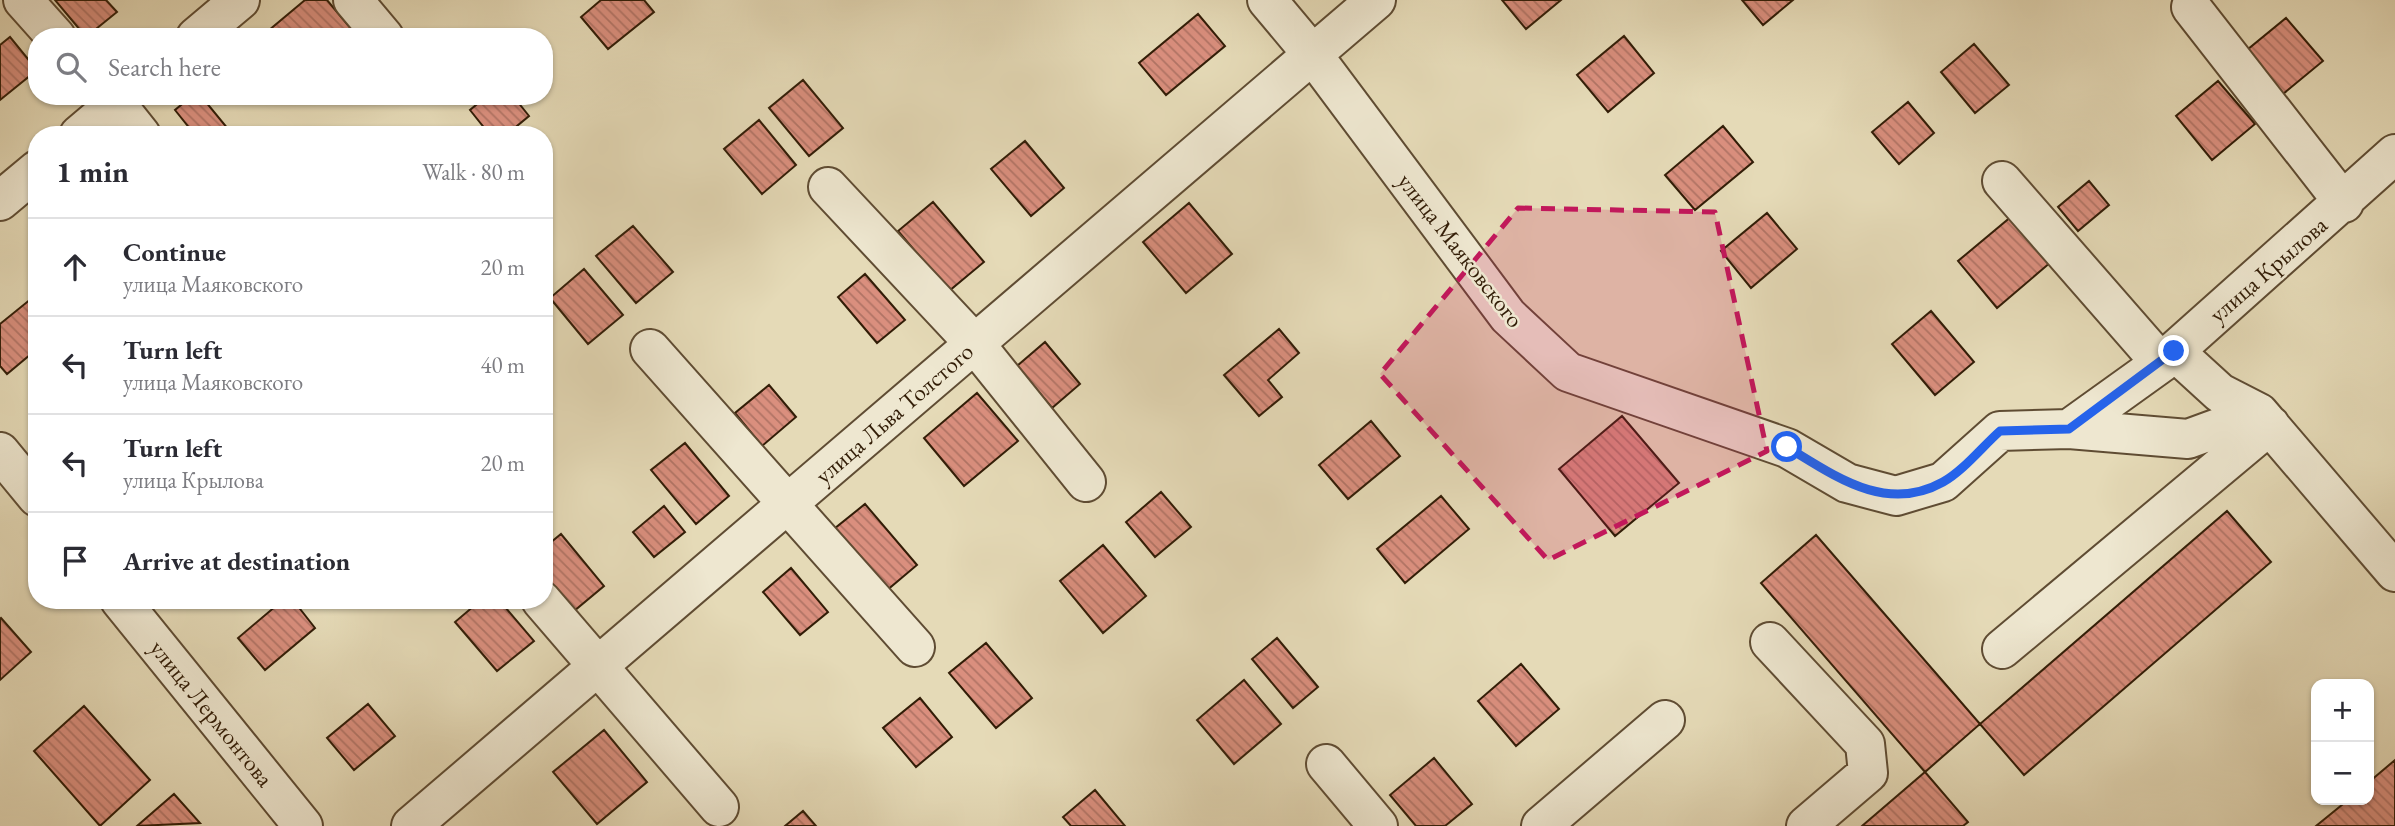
<!DOCTYPE html>
<meta charset="utf-8">
<style>
body{margin:0;font-family:"EB Garamond",serif;background:#f2f2f3;color:#2b2b33}
.controls{position:absolute;right:21px;bottom:21px;display:grid;overflow:hidden;border-radius:14px;box-shadow:0 2px 5px #0004}
.controls button{width:63px;height:63px;display:grid;place-items:center;padding:0;border:0;border-bottom:2px solid #e1e1e2;background:#fff;color:#2b2b33;font:35px sans-serif}
.stop{position:absolute;width:21px;height:21px;margin:-16px;border:5px solid #2563eb;border-radius:50%;background:#fff}
.stop.end{background:#2563eb;border-color:#fff;box-shadow:0 2px 7px #0008}
.list{margin:0;padding:0;list-style:none}
h2{display:flex;justify-content:space-between;align-items:center;height:91px;margin:0;padding:0 28px;font-size:30px}
h2 small{font-size:23px;font-weight:400;color:#7c7c81}
.list li{display:grid;grid-template-columns:46px 1fr auto;gap:21px;align-items:center;box-sizing:border-box;height:98px;padding:0 28px;border-top:2px solid #e1e1e2}
.list b{display:block;font-size:26px;white-space:nowrap}
.list p{margin:0;font-size:23px;white-space:nowrap;color:#7c7c81}
.list em{font-size:23px;font-style:normal;color:#7c7c81}
.icon{flex:none;width:38px;height:38px;fill:none;stroke:currentColor;stroke-width:2;stroke-linecap:round;stroke-linejoin:round}
.map{position:relative;flex:none;width:2395px;height:826px;overflow:hidden}
.search{position:absolute;background:#fff;box-shadow:0 2px 5px #0004;left:28px;top:28px;width:525px;height:77px;display:flex;align-items:center;gap:18px;box-sizing:border-box;padding:0 24px;border-radius:28px;color:#7c7c81;font-size:26px}
.panel{position:absolute;background:#fff;box-shadow:0 2px 5px #0004;left:28px;top:126px;width:525px;height:483px;border-radius:28px}
.map>svg:first-child{display:block}
.building{fill:url(#building-back-hatch);stroke:#321d07;stroke-width:2}
.lines{fill:none;stroke-linecap:round;stroke-linejoin:round}
.minor-casing{stroke:#5f4c33;stroke-width:42}
.minor{stroke:#eee7d0;stroke-width:38}
.route{stroke:#2563eb;stroke-width:9}
.marked{fill:#c2185b;fill-opacity:0.2;stroke:#c2185b;stroke-width:5;stroke-dasharray:14 9;stroke-linejoin:round}
.labels{text-anchor:middle;dominant-baseline:central;stroke-width:5;stroke-linejoin:round;paint-order:stroke}
.street-label{font-size:24px;fill:#321d07;stroke:#eee7d0}
</style>
<div class="map">
<svg width="2395" height="826" viewBox="0 0 2395 826">
<defs>
<pattern id="building-back-hatch" width="6" height="6" patternUnits="userSpaceOnUse" patternTransform="scale(1.75)"><rect width="6" height="6" fill="#da8f7e"/><path d="M-1 5l2 2M0 0l6 6M5-1l2 2" fill="none" stroke="#b17465"/></pattern>
</defs>
<rect width="100%" height="100%" fill="#e5dab7"/>
<filter id="stains"><feTurbulence type="fractalNoise" baseFrequency=".00286" numOctaves="4"/><feColorMatrix values="0 0 0 0 .2 0 0 0 0 .09 0 0 0 0 .02 0 0 0 .5 -.17"/></filter>
<radialGradient id="worn" r=".72"><stop offset=".6" stop-color="#630" stop-opacity="0"/><stop offset="1" stop-color="#630" stop-opacity=".3"/></radialGradient>
<!-- building -->
<path class="building" d="M55,0h51l11,12 -31,25z
M305,0h22l31,37h-86l-4,-6z
M601,0h43l10,12 -46,37 -27,-32z
M1502,0h59l-35,29z
M1742,0h51l-30,25z
M1198,14l27,32 -59,49 -27,-32z
M2286,18l37,43 -40,33 -36,-44z
M1624,36l30,37 -46,39 -31,-37z
M10,37l27,33 -37,30v-55z
M1974,44l35,41 -34,28 -34,-41z
M803,80l40,48 -34,28 -40,-48z
M2218,81l37,43 -43,36 -36,-44z
M192,96h9l32,39h-38l-20,-25z
M487,96h26l16,20 -23,19h-16l-20,-25z
M1908,102l26,31 -35,31 -27,-32z
M759,120l37,45 -34,29 -38,-45z
M1723,126l30,36 -58,48 -30,-35z
M1025,141l39,47 -33,28 -40,-47z
M2089,181l20,24 -31,26 -20,-24z
M933,202l51,60 -35,29 -51,-60z
M1189,203l43,51 -46,39 -43,-51z
M1767,213l30,36 -46,39 -30,-37z
M2012,216l39,46 -54,46 -39,-47z
M633,226l40,46 -37,31 -40,-47z
M584,269l39,46 -35,29 -38,-46z
M865,274l40,46 -28,23 -39,-46z
M37,294v55l-30,25 -7,-8v-42z
M1931,311l43,51 -39,33 -43,-51z
M1279,329l20,24 -31,27 14,17 -23,19 -35,-41z
M1045,342l35,42 -28,24 -35,-42z
M769,385l27,32 -34,29 -27,-33z
M977,393l41,48 -54,45 -40,-48z
M1622,416l57,67 -64,53 -56,-67z
M1371,421l29,35 -52,43 -29,-34z
M685,443l44,53 -33,28 -45,-54z
M1161,492l30,35 -36,30 -29,-35z
M1441,496l28,33 -64,54 -28,-34z
M865,504l52,61 -31,26 -52,-62z
M664,506l21,26 -31,25 -21,-25z
M2227,511l44,51 -247,213 -44,-51z
M561,534l43,52 -30,25 -30,-35v-28z
M1816,535l164,189 -55,48 -164,-189z
M1103,545l43,51 -43,37 -43,-52z
M791,568l37,44 -28,23 -37,-43z
M283,600h10l22,28 -50,42 -27,-32z
M481,600h18l35,41 -37,30 -42,-49z
M1,618l30,34 -31,28v-61z
M1277,638l41,49 -25,21 -41,-49z
M986,643l46,55 -36,30 -47,-55z
M1521,664l38,45 -43,37 -38,-45z
M1244,680l37,44 -47,40 -37,-44z
M920,698l32,39 -36,30 -33,-39z
M368,704l27,32 -41,34 -27,-32z
M84,706l66,74 -50,46 -66,-75z
M604,730l43,52 -50,42 -44,-52z
M1434,758l38,46 -27,22h-29l-26,-31z
M2395,760v66h-79l32,-26h21v-18z
M1925,772l43,50 -5,4h-101z
M1095,790l30,36h-54l-8,-9z
M174,794l26,29 -63,3z
M803,811l13,15h-31z"/>
<g class="lines">
<defs>
<path id="minor" d="M23,0l33,37
M353,0l31,37
M1267,0l46,55 195,261 60,56 219,76 60,35 49,13 47,-14 57,-51 69,-2 119,10 71,-26 136,159
M2191,7l153,196
M196,37l44,-37
M110,96l31,39
M79,135l46,-39
M2002,181l159,182
M828,187l147,157 111,138
M0,201l37,-31
M650,349l265,298
M2174,351l46,42 39,20
M2069,429l92,-66 234,-209
M0,452l37,45
M120,600l183,226
M541,600l178,207
M1770,642l95,102 3,29 -62,53
M2002,649l268,-224
M1326,764l52,62
M411,826l965,-826
M1541,826l124,-106"/>
</defs>
<!-- minor casing -->
<use href="#minor" class="minor-casing"/>
<!-- minor -->
<use href="#minor" class="minor"/>
</g>
<g class="lines">
<!-- route -->
<path class="route" d="M1787,447c48,29 99,67 156,35 20,-11 39,-35 57,-51l69,-2 105,-78"/>
</g>
<!-- marked area -->
<path class="marked" d="M1518,208l197,4 52,239 -219,109 -168,-186z"/>
<g class="labels">
<!-- street labels -->
<g class="street-label">
<text transform="translate(1461 250) rotate(52)">улица Маяковского</text>
<text transform="translate(2268 269) rotate(-41)">улица Крылова</text>
<text transform="translate(894 413) rotate(-41)">улица Льва Толстого</text>
<text transform="translate(212 713) rotate(51)">улица Лермонтова</text>
</g>
</g>
<rect width="100%" height="100%" filter="url(#stains)"/>
<rect width="100%" height="100%" fill="url(#worn)"/>
</svg>
<div class="controls">
<button>+</button>
<button>−</button>
</div>
<div class="stop" style="left:1787px;top:447px"></div>
<div class="stop end" style="left:2174px;top:351px"></div>
<div class="search"><svg class="icon" aria-label="search" viewBox="0 0 24 24"><circle cx="10" cy="10" r="6"/><path d="M15 15l6 6"/></svg>Search here</div>
<section class="panel">
<h2>1 min<small>Walk · 80 m</small></h2>
<ul class="list">
<li><svg class="icon" aria-label="ahead" viewBox="0 0 24 24"><path d="M12 20V5M6 11l6-6 6 6"/></svg><div><b>Continue</b><p>улица Маяковского</p></div><em>20 m</em></li>
<li><svg class="icon" aria-label="left" viewBox="0 0 24 24"><path d="M17 20v-9H6M10 6l-5 5 5 5"/></svg><div><b>Turn left</b><p>улица Маяковского</p></div><em>40 m</em></li>
<li><svg class="icon" aria-label="left" viewBox="0 0 24 24"><path d="M17 20v-9H6M10 6l-5 5 5 5"/></svg><div><b>Turn left</b><p>улица Крылова</p></div><em>20 m</em></li>
<li><svg class="icon" aria-label="arrive" viewBox="0 0 24 24"><path d="M6 21V4h12l-3 4 3 4H6"/></svg><div><b>Arrive at destination</b></div></li>
</ul>
</section>
</div>
